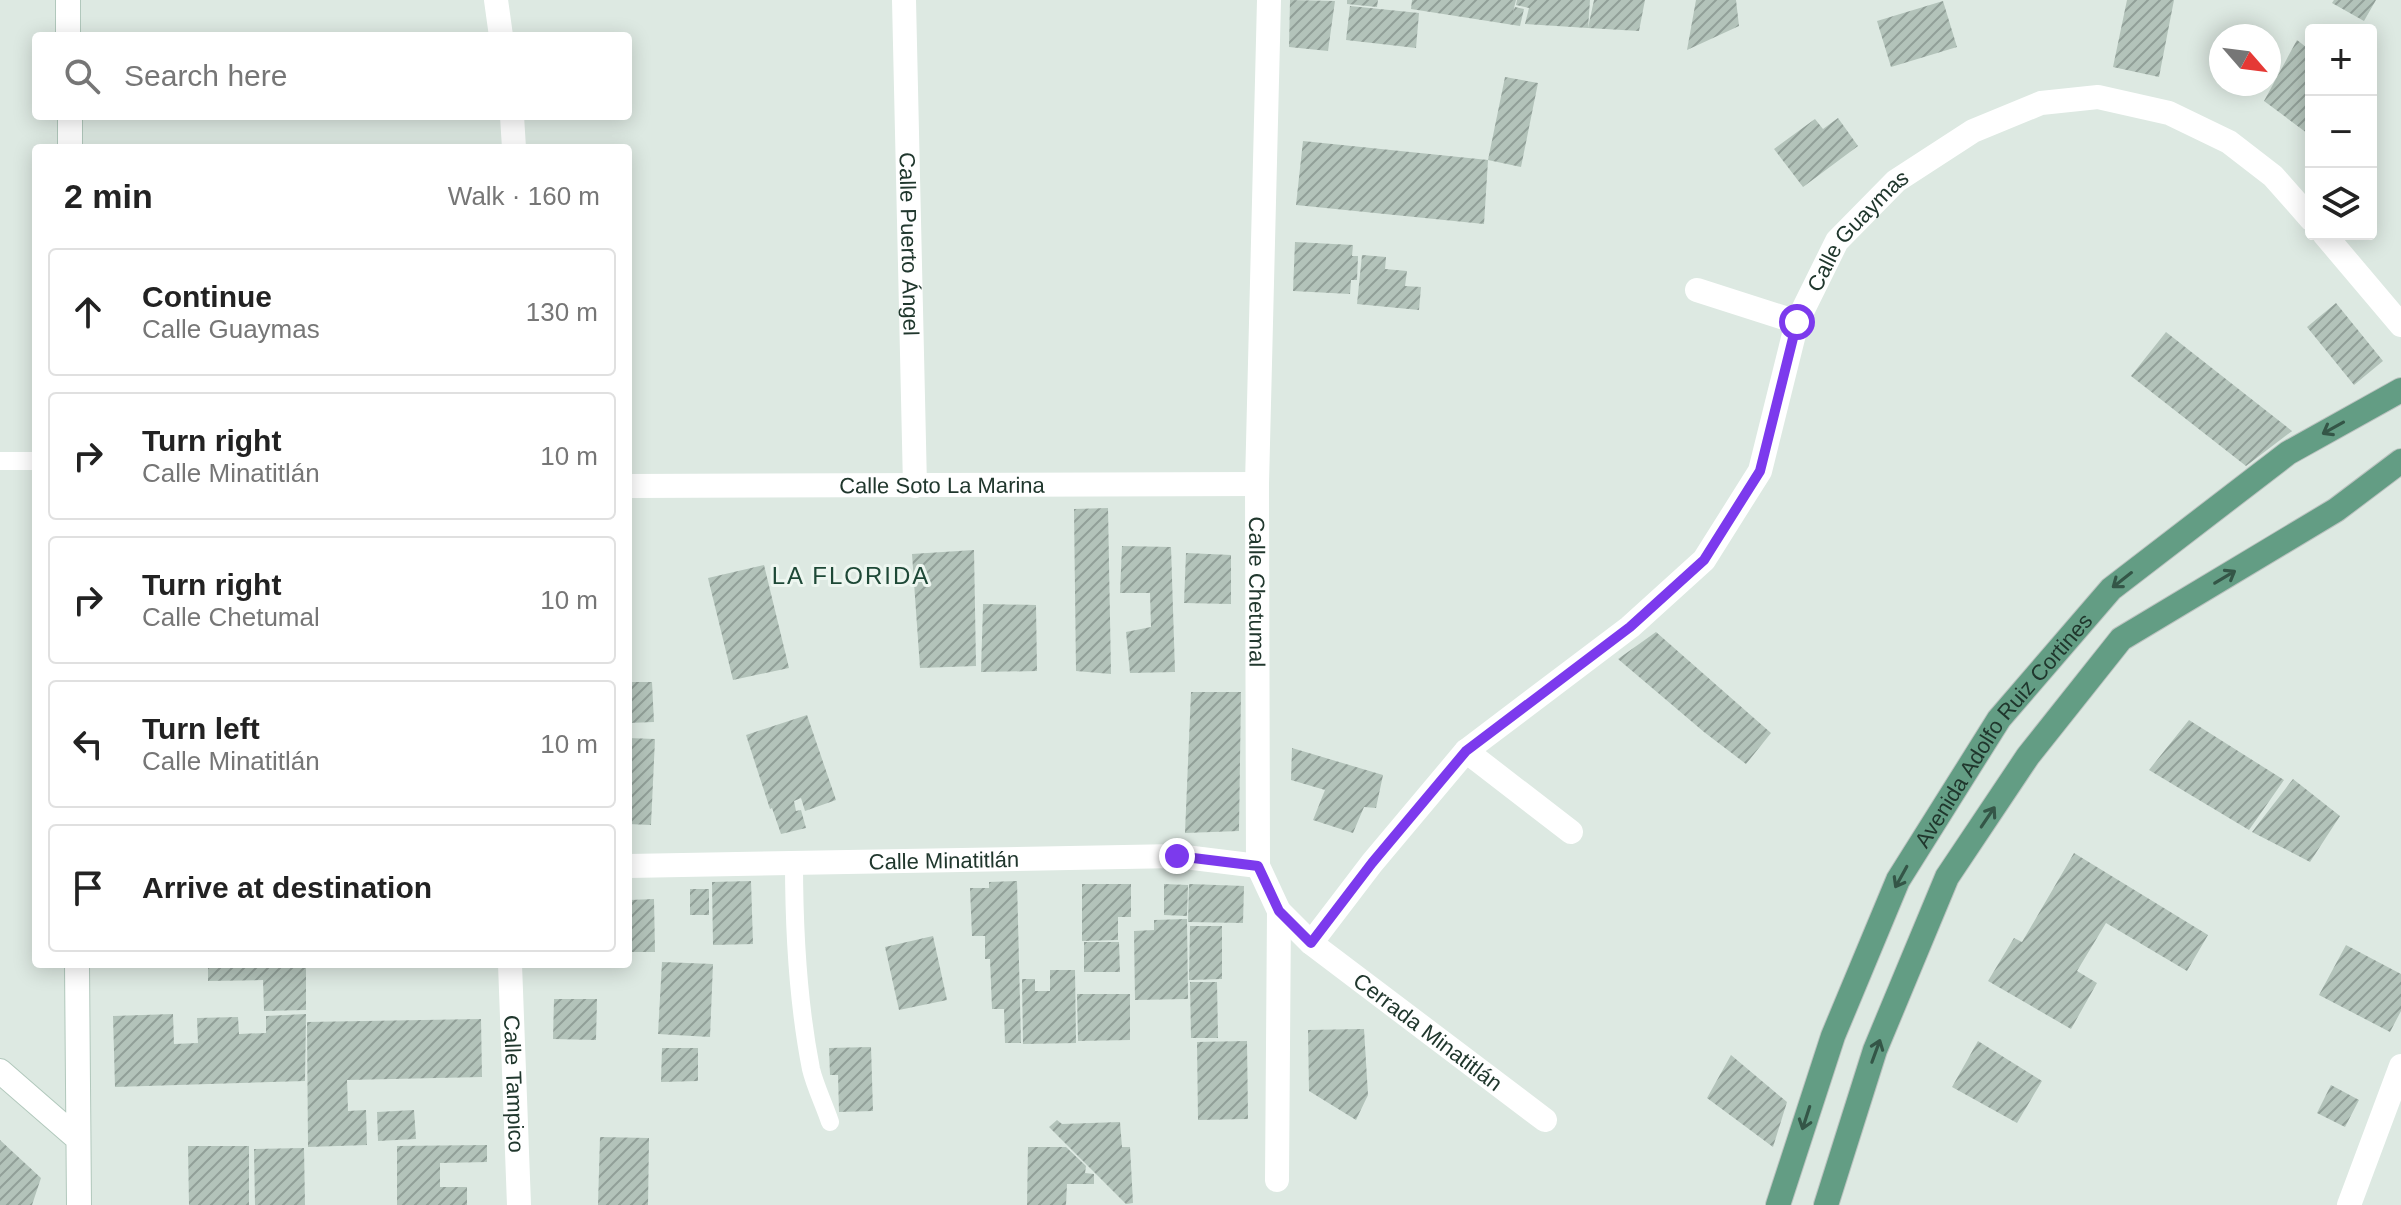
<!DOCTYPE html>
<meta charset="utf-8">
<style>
body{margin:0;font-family:Arial,sans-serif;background:#f6f6f6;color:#222}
.controls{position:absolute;right:24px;top:24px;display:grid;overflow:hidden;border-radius:8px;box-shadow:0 4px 20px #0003}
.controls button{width:72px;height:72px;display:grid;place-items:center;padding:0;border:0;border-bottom:2px solid #e0e0e0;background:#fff;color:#222;font:40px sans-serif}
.compass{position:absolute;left:2209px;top:24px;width:72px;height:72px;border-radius:50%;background:#fff;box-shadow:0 4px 20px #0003;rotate:118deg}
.stop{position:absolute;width:24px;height:24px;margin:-18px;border:6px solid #7c3aed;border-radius:50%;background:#fff}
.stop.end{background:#7c3aed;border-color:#fff;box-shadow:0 2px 8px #0008}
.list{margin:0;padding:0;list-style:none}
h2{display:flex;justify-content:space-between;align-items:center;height:104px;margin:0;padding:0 32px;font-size:34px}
h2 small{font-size:26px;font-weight:400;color:#767676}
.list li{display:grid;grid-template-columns:52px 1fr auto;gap:24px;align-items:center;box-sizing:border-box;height:128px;margin:0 16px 16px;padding:0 16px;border:2px solid #e0e0e0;border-radius:8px}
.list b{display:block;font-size:30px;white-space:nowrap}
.list p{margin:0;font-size:26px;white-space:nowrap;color:#767676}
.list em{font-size:26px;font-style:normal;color:#767676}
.icon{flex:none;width:44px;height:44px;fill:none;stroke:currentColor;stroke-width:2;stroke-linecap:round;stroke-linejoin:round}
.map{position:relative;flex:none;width:2401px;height:1205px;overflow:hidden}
.search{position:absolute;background:#fff;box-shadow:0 4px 20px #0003;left:32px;top:32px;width:600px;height:88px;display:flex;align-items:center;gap:20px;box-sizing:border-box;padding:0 28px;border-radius:8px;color:#767676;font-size:30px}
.panel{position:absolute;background:#fff;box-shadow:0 4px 20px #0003;left:32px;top:144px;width:600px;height:824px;border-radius:8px}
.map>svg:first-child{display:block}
.building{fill:url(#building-hatch)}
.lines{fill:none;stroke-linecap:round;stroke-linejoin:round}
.secondary-casing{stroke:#b1c8bc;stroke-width:26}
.primary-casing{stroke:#bcc3c0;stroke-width:26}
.lane{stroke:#fff;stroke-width:18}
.street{stroke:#fff;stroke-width:24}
.secondary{stroke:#fff;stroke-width:24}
.primary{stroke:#639d84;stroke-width:24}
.oneway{stroke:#345647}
.route{stroke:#7c3aed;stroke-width:10}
.labels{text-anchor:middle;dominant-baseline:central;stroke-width:6;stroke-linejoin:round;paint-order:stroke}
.street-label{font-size:22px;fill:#20372d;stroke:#edf6f0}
.neighbourhood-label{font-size:24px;letter-spacing:2px;fill:#1d4836;stroke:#edf6f0}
</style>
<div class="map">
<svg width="2401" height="1205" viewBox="0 0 2401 1205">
<defs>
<pattern id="building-hatch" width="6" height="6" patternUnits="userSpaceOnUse" patternTransform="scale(2)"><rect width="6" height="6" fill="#b3c3ba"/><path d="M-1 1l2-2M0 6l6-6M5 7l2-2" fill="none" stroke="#919f98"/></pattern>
</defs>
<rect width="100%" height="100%" fill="#dde9e2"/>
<!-- building -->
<path class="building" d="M1290,0l45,1 -7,50 -39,-4z
M1347,0h31l-1,7 -30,-3z
M1412,0h104l-3,12 2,-5 9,2 -4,17 -109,-17z
M1517,0h73l-2,28 -63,-4 4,-16 -13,-3z
M1594,0h51l-6,31 -51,-3z
M1696,0h40l3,26 -52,24z
M2127,0h47l-15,77 -46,-10z
M2334,0h42l-12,21 -32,-18z
M1943,1l14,46 -66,20 -14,-46z
M1350,6l69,7 -3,35 -70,-8z
M2297,40l14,11v85l-47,-35z
M1505,77l33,6 -17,84 -33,-7z
M1838,118l20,28 -55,41 -29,-38 41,-30 8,10z
M1303,141l185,19 -4,64 -188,-19z
M1295,242l58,3 -1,11h6l-1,24h-6l-1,14 -57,-3z
M1362,255l24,2 -1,12 22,2 -2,15 16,1 -2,23 -62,-6z
M2336,303l47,58 -29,24 -47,-58z
M2166,332l126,99 -46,35 -115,-90z
M1108,508l3,166 -35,-3 -2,-162z
M1122,546l49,1 4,125 -45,1 -4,-41 25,-5 -1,-34h-30z
M974,550l2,116 -56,2 -8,-114z
M1186,553l45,2v49l-47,-1z
M764,565l25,103 -56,12 -25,-102z
M983,604l53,1 1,66 -56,1z
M1656,632l115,101 -25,31 -42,-32 -86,-73z
M628,682h24l2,40 -26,1z
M1191,692h50l-2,139 -54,2z
M807,715l29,85 -31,11 -4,-13 -7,3 2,10 5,-1 5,18 -25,6 -9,-26 -2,1 -24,-74z
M2189,720l95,60 -35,50 -100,-60z
M628,738l27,1 -4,86 -23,-1z
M1292,748l91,27 -7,33 -12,-1 -11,26 -40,-13 12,-30 -34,-10z
M2293,779l47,37 -30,46 -58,-30z
M2074,853l134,82 -21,36 -81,-48 -29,48 20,12 -26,46 -83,-48 26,-43 8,4z
M751,881l2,63 -40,1 -1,-63z
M1017,881l4,162h-16l-1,-34h-12l-2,-50h-5v-23h-13l-2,-48h19v-6z
M1082,884h49v33h-13v23l-36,1z
M1164,884l24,1 -1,31 -23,-1z
M1189,884l55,2 -1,37 -55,-1z
M690,889h19v26h-19z
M654,899l1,53h-24l-1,-52z
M1187,919l1,80 -53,1 -1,-69 20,-1v-10z
M1190,926h32v53l-33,1z
M933,936l14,64 -48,10 -14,-63z
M1084,942h35l1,30h-36z
M2346,945l55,29v37l-11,21 -71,-37z
M662,962l51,2 -3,73 -52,-3z
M208,964h98v46l-42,1 -1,-31 -55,1z
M1050,970h25l1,73 -53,1 -1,-65h13v12h15z
M1190,982h27l1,56h-27z
M1077,994h53v46l-52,1z
M554,999h43l-1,41 -43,-1z
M173,1014l1,30 24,-1 -1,-25 41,-1 1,17 27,-1v-17l40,-2 -1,67 -190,6 -2,-71z
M481,1019l1,58 -135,3 1,31 18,-1 1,35 -59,2 -1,-125z
M1364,1029l4,66 -12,25 -47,-29 -1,-61z
M1247,1041l1,78 -50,1 -1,-78z
M1978,1041l64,40 -25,42 -65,-36z
M871,1047l2,64 -34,1 -1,-37h-8l-1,-27z
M662,1048h36v33l-37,1z
M1731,1055l56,47 -14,45 -66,-49z
M2331,1085l28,15 -14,27 -28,-14z
M414,1110l2,29 -38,2 -1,-29z
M1057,1120l5,4 58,-2 2,25h8l3,56 -7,1 -77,-77z
M600,1137l49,1 -1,67h-50z
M0,1140l41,38 -9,27h-32z
M487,1145v17l-47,1v24h27v18h-70v-59z
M188,1146h61v59h-60z
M1028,1147h38l20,19 -1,7 9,1v10h-27l-1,21h-39z
M304,1148l1,57h-50l-1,-56z"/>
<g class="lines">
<defs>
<path id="secondary" d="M68,0v36
M70,116v32
M77,964l2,241
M0,1071l77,67"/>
<g id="primary">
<path id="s8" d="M1778,1205l55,-169 65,-156 101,-161 112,-130 177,-136 113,-63"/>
<path d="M1826,1205l49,-155 72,-173 81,-121 93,-117 215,-129 65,-49"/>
</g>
</defs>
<!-- secondary casing -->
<use href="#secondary" class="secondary-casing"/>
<!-- primary casing -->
<use href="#primary" class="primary-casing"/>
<!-- lane -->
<path class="lane" d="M0,461h36
M794,862c0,67 4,141 17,207 4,17 13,35 19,53"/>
<!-- street -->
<g class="street">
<path d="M496,0l5,36"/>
<path id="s1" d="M904,0l11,486"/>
<path id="s2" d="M1269,0l-12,484 1,382 21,45 -2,269"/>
<path d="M512,116l2,32"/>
<path d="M2324,234l77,91"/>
<path d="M1697,290l100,32"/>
<path id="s3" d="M628,486l629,-2"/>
<path d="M1466,751l105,81"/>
<path id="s4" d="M628,866l549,-10 81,10"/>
<path id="s5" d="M1279,911l32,32 234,177"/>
<path id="s6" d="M1311,943l61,-80 94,-112 164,-124 74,-67 56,-89 37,-149 40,-81 59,-60 77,-50 68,-28 57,-6 71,16 60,29 44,34 38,43"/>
<path id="s7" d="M510,964l9,241"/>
<path d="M2349,1205l52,-139"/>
</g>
<!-- secondary -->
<use href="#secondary" class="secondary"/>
<!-- primary -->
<use href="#primary" class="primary"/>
</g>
<!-- one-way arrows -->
<defs><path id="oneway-shaft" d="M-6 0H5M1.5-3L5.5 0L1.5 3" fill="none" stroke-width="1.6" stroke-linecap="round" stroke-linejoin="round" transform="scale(2)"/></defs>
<g class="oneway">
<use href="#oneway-shaft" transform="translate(2333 428) rotate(151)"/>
<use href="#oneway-shaft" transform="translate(2225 577) rotate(-31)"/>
<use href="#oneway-shaft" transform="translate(2122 580) rotate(142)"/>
<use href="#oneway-shaft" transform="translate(1988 817) rotate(-56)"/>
<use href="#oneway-shaft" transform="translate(1901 877) rotate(119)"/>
<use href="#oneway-shaft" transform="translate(1876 1051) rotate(-70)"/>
<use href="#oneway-shaft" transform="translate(1806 1118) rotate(108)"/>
</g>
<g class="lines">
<!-- route -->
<path class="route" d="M1177,856l81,10 21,45 32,32 61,-80 94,-112 164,-124 74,-67 56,-89 37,-149"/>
</g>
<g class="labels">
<!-- street labels -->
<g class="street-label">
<text stroke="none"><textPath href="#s6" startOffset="922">Calle Guaymas</textPath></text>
<text stroke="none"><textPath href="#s1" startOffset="244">Calle Puerto Ángel</textPath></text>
<text stroke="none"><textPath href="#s3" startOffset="314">Calle Soto La Marina</textPath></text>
<text stroke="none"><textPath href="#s2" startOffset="592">Calle Chetumal</textPath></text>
<text stroke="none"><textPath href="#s8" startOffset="530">Avenida Adolfo Ruiz Cortines</textPath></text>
<text stroke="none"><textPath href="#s4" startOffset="316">Calle Minatitlán</textPath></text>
<text stroke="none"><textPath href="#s5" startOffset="192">Cerrada Minatitlán</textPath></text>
<text stroke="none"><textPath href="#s7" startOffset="120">Calle Tampico</textPath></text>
</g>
<!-- neighbourhood labels -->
<g class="neighbourhood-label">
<text x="851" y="575">LA FLORIDA</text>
</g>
</g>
</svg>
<div class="controls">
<button>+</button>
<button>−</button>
<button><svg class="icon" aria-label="layers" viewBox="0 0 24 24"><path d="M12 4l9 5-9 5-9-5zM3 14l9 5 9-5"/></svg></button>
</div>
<svg class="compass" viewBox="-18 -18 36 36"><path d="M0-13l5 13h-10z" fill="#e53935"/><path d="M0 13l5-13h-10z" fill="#767676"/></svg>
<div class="stop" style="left:1797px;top:322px"></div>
<div class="stop end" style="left:1177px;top:856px"></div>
<div class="search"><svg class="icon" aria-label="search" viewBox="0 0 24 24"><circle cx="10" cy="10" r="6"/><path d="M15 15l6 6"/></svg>Search here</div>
<section class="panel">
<h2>2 min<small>Walk · 160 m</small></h2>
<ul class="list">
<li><svg class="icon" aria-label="ahead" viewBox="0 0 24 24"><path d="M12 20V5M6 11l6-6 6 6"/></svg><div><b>Continue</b><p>Calle Guaymas</p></div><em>130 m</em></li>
<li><svg class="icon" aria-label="right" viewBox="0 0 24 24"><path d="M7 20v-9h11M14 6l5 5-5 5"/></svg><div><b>Turn right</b><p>Calle Minatitlán</p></div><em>10 m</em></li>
<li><svg class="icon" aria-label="right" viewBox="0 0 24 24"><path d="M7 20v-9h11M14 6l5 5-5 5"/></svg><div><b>Turn right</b><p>Calle Chetumal</p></div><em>10 m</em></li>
<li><svg class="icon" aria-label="left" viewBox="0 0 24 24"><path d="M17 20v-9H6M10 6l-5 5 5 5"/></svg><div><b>Turn left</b><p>Calle Minatitlán</p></div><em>10 m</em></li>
<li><svg class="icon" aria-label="arrive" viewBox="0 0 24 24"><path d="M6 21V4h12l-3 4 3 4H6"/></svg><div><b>Arrive at destination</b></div></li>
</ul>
</section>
</div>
